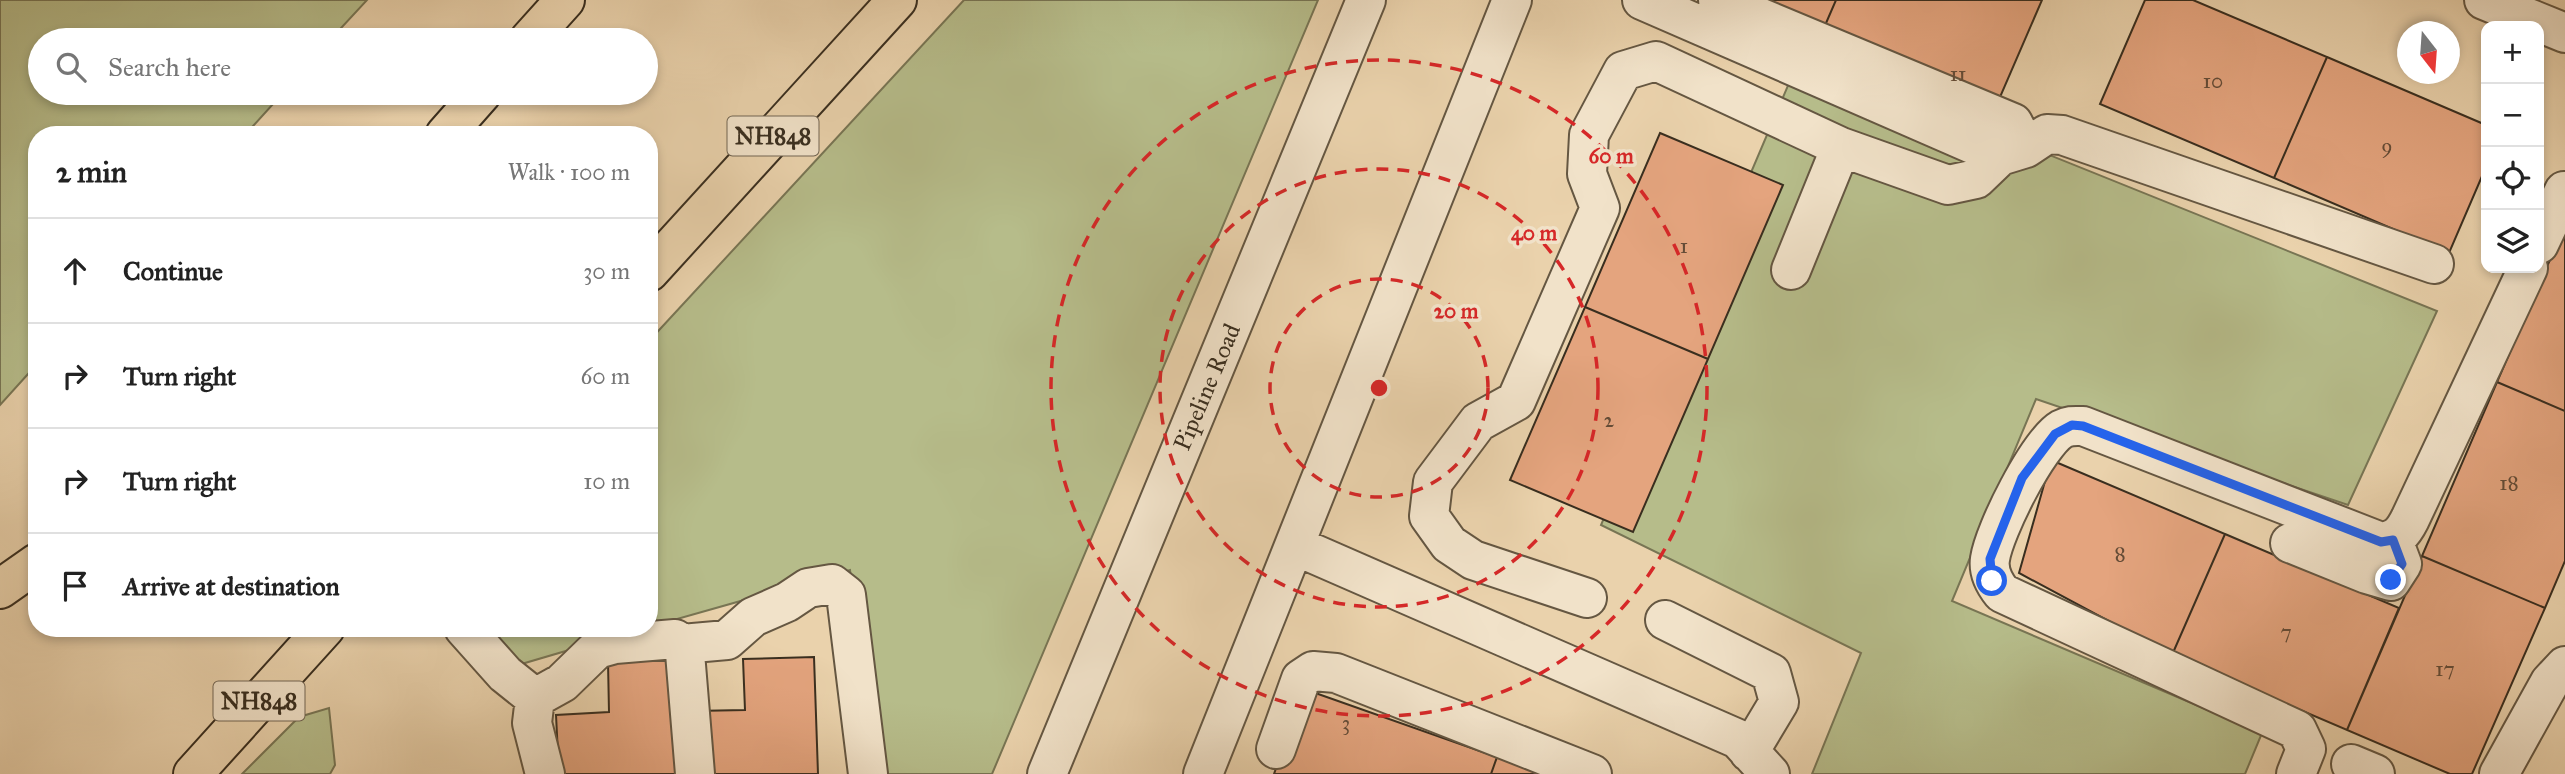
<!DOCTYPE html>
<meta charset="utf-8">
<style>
body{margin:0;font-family:"IM FELL Great Primer",serif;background:#f2f2f2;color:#222}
.controls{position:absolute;right:21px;top:21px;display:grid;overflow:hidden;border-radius:14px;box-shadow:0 4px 10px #0003}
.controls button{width:63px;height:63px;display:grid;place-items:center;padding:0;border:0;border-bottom:2px solid #e0e0e0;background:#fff;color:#222;font:35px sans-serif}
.compass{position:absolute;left:2397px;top:21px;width:63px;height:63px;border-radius:50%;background:#fff;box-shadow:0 4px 10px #0003;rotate:163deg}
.stop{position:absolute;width:21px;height:21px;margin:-16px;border:5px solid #2563eb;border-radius:50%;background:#fff}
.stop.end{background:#2563eb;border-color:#fff;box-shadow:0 2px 7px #0008}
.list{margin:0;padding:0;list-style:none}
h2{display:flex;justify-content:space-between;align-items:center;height:91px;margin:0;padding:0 28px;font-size:30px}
h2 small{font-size:23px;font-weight:400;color:#767676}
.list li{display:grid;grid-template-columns:46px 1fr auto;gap:21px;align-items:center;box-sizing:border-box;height:105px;padding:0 28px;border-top:2px solid #e0e0e0}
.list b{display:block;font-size:26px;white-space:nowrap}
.list em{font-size:23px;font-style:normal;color:#767676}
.icon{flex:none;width:38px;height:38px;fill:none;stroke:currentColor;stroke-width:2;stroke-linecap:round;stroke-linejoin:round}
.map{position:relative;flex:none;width:2565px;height:774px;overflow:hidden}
.search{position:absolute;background:#fff;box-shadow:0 4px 10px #0003;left:28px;top:28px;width:630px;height:77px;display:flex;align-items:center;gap:18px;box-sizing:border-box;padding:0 24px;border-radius:38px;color:#767676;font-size:26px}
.panel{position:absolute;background:#fff;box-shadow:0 4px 10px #0003;left:28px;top:126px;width:630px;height:511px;border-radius:28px}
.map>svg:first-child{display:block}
.green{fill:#b6bc8a;stroke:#787554;stroke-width:2}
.building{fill:#e4a47e;stroke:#392e1f;stroke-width:2}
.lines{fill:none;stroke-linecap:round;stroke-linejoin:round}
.minor-casing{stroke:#655742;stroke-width:42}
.highway-casing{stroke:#392e1f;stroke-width:42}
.minor{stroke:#f1e2c9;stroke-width:38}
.highway{stroke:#ead2ac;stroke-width:38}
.route{stroke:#2563eb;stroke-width:9}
.ring{fill:none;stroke:#d62828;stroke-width:3.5;stroke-dasharray:12 9}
.labels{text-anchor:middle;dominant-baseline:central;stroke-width:7;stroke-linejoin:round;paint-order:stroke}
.number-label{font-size:21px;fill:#644c37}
.shield{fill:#f1e2c9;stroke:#706452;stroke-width:2}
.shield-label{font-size:23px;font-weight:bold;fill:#392e1f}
.street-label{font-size:24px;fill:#392e1f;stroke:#f1e2c9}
.centre{fill:#d62828;stroke:#f1e2c9;stroke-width:3.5}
.ring-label{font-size:21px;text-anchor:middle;font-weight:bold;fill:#d62828;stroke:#f1e2c9;stroke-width:7;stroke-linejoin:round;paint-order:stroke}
</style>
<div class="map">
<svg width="2565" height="774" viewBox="0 0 2565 774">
<rect width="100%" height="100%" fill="#ead2ac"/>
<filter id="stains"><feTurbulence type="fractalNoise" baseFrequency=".00286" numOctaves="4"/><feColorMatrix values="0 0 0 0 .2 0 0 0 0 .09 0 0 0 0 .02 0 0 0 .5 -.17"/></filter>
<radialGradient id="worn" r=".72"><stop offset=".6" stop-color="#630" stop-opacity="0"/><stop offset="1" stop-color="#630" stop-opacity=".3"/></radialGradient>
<!-- green -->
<path class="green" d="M0,0h367l-37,40h-290v53h243l-38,42h-208v229l-37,41z
M964,0h354l-326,774h-115l-27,-204 -201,57v-286z
M1801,55l636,256 -89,194 -312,-106 -84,202 310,132 -17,41h-433l49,-121 -260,-128z
M483,628h161l-126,37z
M329,708l6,57 -5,9h-88l57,-57z"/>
<!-- building -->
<path class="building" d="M1734,0h102l-16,37z
M1836,0h206l-48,111 -174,-74z
M2145,0h48l134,57 -53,121 -174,-74z
M2327,57l159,68v42l-37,86 -175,-75z
M1660,133l123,52 -75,174 -123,-52z
M2565,225v186l-68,-29z
M1585,307l123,52 -75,173 -123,-52z
M2497,382l68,29v150l-20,47 -123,-52z
M2051,460l174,74 -53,121 -153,-82z
M2225,534l174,74 -52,122 -175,-75z
M2422,556l123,52 -73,166h-22l-103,-44z
M814,657l4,117h-118l-6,-63 51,-1 -2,-51z
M679,659l3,115h-123l-3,-59 53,-3 -1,-50z
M1304,689l193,68 -6,17h-217z
M1497,757l46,17h-52z"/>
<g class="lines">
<defs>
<path id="minor" d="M1642,0l358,156 26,-8 21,-14 15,1 372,129
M1718,0l295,123 13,25
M2484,0l81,33
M2539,244l25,-53
M1791,270l50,-123 107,38 28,-6 24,-23
M2290,543l77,31 24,7 11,-17 -9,-24
M1296,546l442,193 32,35
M1587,598l-114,-38 -24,-16 -20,-28 4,-34 45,-60 38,-21 84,-193 -13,-34 2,-39 34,-64 33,-10 185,86
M1665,620l106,53 8,29 -30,50
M464,628l41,46 30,24
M682,644l45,-4 26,-23 34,-15 21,-14 24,-4 14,11 22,179
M1276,749l25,-70 12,-8 23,2 256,101
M2351,764l24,10
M545,774l-13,-51 3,-25 27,-15 35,-34 18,-5 60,-5 7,5 3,9 10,121
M1047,774l319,-774
M1203,774l309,-774
M2296,774l10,-25 -9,-19 -295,-137c-8,-10 -14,-21 -12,-34 4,-28 48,-116 72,-130 8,-4 13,-3 21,-3l298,116c16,-2 22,-9 29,-23l118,-251
M2499,774l51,-92 15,-16"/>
<path id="highway" d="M529,40l36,-40
M445,135l37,-42
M649,272l248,-272
M0,589l37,-26
M193,774l132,-146"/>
</defs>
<!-- minor casing -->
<use href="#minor" class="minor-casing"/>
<!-- highway casing -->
<use href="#highway" class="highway-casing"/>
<!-- minor -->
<use href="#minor" class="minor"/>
<!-- highway -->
<use href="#highway" class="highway"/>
</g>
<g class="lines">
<!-- route -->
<path class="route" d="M1992,581l-2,-22 32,-81 33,-44 17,-9 11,1 298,116 12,-2 9,24 -11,16"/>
</g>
<!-- distance rings -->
<g class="ring">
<circle cx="1379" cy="388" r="109"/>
<circle cx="1379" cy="388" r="219"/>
<circle cx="1379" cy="388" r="328"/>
</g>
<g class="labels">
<!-- number labels -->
<g class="number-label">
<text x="1958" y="74">11</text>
<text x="2213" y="81">10</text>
<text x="2387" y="146">9</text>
<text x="1684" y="246">1</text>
<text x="1609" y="420">2</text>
<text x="2509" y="483">18</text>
<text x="2120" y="554">8</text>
<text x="2286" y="632">7</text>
<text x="2445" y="669">17</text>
<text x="1346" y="723">3</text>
</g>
<!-- shield labels -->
<g class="shield">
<rect x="727.5" y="116.5" width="91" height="39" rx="5"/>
<rect x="213.5" y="681.5" width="91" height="39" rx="5"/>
</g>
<g class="shield-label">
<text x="773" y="136">NH848</text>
<text x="259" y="701">NH848</text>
</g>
<!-- street labels -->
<g class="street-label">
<text transform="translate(1207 387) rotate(-67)">Pipeline Road</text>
</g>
</g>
<circle cx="1379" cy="388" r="10" class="centre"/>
<g class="ring-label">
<text x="1611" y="163">60 m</text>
<text x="1534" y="240">40 m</text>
<text x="1456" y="318">20 m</text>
</g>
<rect width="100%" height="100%" filter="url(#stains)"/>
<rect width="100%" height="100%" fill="url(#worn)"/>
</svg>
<div class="controls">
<button>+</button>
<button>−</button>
<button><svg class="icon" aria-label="locate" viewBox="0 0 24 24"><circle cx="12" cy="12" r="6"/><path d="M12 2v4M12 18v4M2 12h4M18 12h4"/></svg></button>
<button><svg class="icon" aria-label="layers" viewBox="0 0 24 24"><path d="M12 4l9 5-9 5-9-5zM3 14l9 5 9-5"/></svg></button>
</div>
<svg class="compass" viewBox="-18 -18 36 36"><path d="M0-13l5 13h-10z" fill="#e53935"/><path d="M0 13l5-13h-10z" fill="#767676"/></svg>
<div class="stop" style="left:1992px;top:581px"></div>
<div class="stop end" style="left:2391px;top:580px"></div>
<div class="search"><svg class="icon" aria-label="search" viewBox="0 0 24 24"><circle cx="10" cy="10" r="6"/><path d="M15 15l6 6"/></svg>Search here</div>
<section class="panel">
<h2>2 min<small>Walk · 100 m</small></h2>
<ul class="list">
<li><svg class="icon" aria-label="ahead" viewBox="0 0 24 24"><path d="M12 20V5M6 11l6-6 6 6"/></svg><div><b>Continue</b></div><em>30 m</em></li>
<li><svg class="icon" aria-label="right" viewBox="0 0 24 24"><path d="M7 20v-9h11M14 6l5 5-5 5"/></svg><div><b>Turn right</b></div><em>60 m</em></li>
<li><svg class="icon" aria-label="right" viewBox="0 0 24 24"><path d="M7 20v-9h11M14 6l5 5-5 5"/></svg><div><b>Turn right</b></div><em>10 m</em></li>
<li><svg class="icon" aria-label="arrive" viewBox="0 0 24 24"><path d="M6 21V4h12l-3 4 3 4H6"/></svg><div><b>Arrive at destination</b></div></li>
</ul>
</section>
</div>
